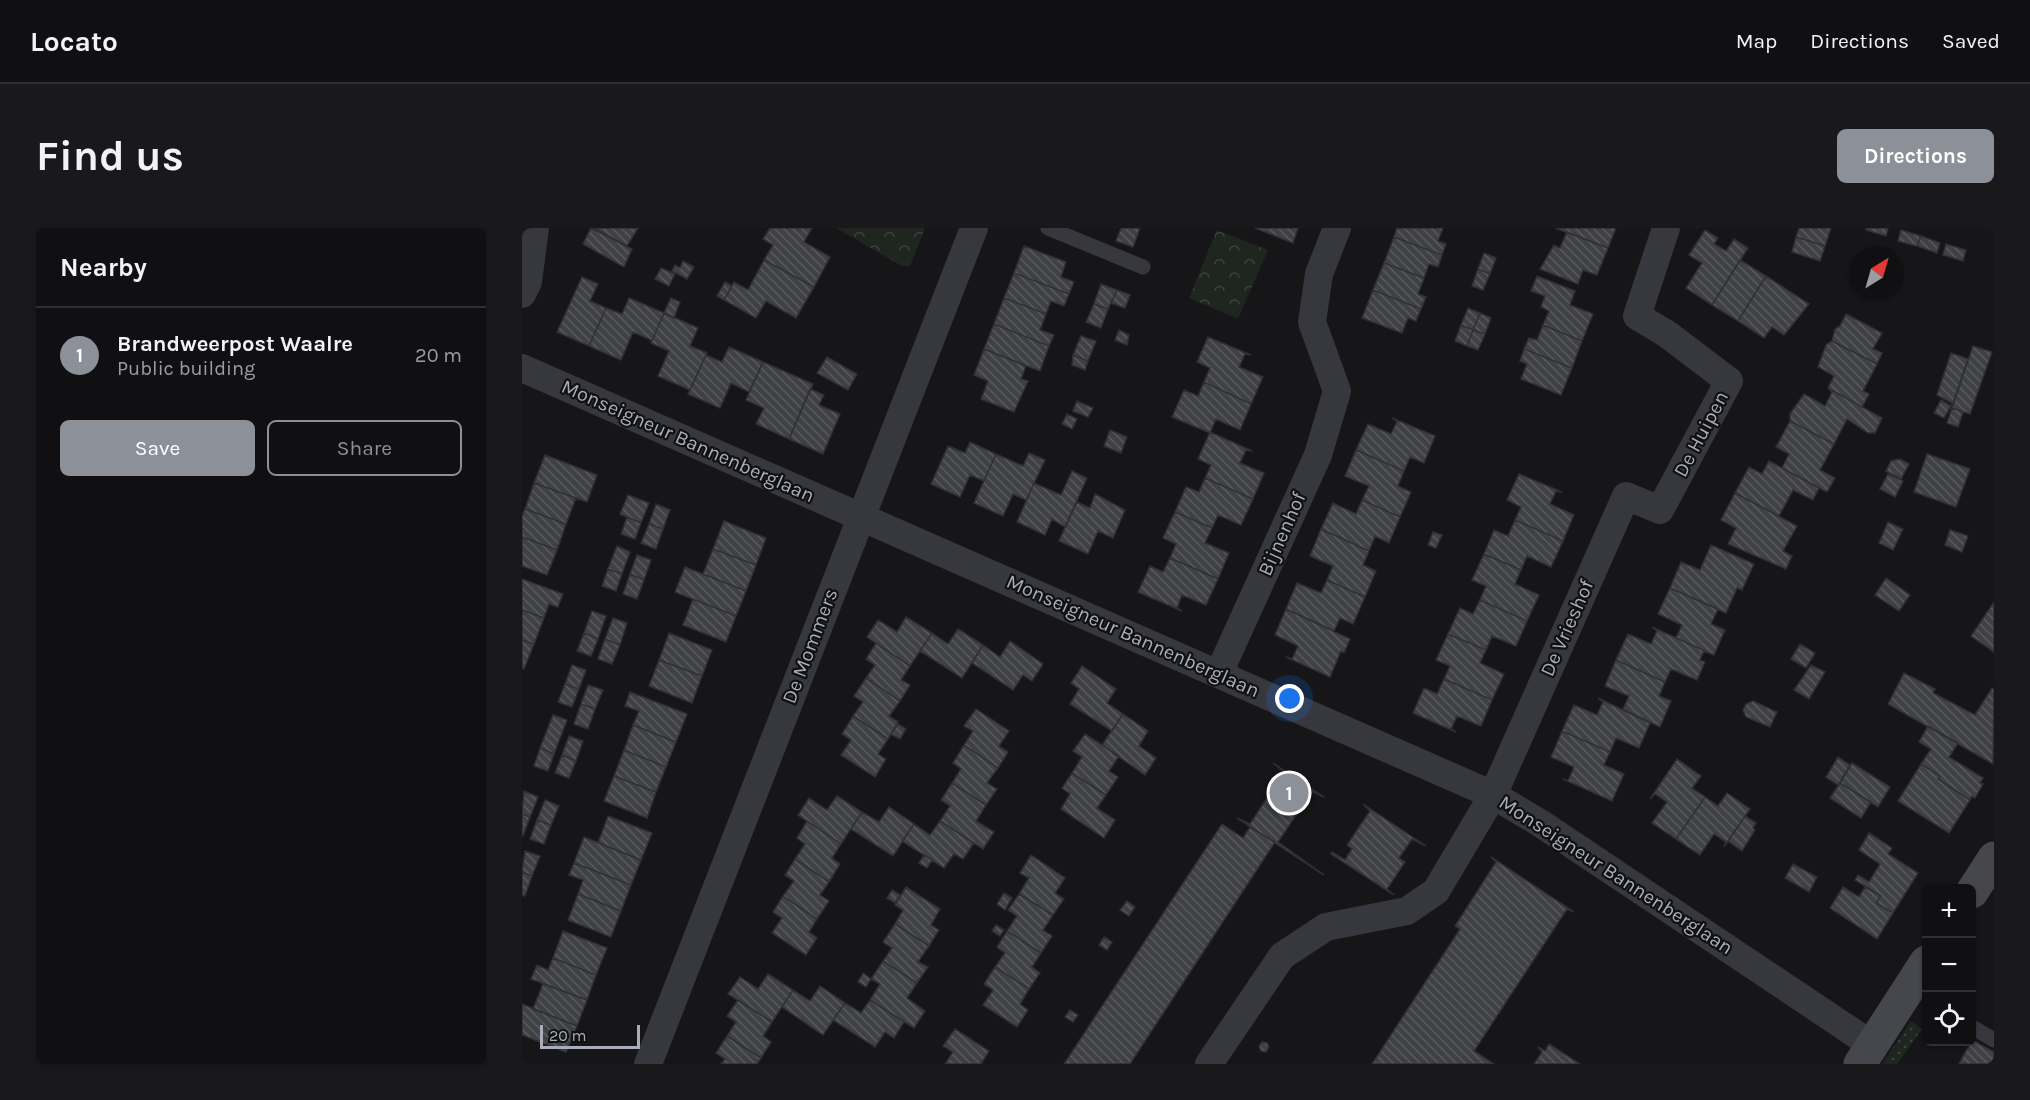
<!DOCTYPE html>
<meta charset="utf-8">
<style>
body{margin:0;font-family:Karla,sans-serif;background:#19191b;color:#f1f3f6}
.controls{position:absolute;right:18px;bottom:18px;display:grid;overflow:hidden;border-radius:9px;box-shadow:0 2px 4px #0004}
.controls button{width:54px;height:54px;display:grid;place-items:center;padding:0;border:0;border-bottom:2px solid #303032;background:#101012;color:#f1f3f6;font:30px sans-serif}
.compass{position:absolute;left:1328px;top:18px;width:54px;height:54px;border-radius:50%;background:#101012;box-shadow:0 2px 4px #0004;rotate:37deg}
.scale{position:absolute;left:18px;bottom:15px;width:100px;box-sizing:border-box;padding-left:6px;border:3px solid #a8adb8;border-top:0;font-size:16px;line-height:21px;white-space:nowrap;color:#a8adb8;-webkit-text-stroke:4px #111113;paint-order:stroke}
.you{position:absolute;left:768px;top:471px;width:21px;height:21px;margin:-15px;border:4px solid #fff;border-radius:50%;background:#1a73e8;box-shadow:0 0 0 9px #1a73e833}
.badge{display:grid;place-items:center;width:39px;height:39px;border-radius:50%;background:#8c9099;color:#fff;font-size:20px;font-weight:700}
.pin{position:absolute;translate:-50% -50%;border:3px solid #fff;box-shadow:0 2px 6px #0006}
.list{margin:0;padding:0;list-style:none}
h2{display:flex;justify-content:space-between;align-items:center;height:78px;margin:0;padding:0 24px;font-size:26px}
h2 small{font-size:20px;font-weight:400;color:#9c9d9f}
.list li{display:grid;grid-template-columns:39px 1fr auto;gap:18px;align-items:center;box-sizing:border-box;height:96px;padding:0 24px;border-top:2px solid #303032}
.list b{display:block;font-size:22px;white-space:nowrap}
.list p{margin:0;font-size:20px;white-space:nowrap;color:#9c9d9f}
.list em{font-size:20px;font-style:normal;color:#9c9d9f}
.actions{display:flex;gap:12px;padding:18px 24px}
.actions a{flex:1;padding:14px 0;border:2px solid #8c9099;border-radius:9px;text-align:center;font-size:21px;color:#8c9099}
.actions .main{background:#8c9099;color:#fff}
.icon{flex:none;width:33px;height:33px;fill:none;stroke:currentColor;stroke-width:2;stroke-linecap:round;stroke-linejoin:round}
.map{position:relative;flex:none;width:1472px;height:836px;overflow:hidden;border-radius:9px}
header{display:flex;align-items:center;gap:36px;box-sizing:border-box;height:84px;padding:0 30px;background:#101012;border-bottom:2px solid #303032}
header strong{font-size:28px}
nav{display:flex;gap:33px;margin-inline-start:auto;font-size:21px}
.intro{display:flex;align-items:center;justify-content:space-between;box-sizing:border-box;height:144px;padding:0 36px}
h1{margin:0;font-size:42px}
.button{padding:15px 27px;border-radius:9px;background:#8c9099;color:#fff;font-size:21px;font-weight:700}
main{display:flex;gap:36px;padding:0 36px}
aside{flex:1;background:#101012;border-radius:9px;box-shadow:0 2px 4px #0004}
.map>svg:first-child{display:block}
.grass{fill:url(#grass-dots)}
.forest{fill:url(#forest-crowns)}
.building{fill:url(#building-back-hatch);stroke:#303034;stroke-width:1.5}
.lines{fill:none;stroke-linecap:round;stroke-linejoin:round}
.lane{stroke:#37383d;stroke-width:15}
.street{stroke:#37383d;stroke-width:28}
.secondary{stroke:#45474d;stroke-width:33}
.labels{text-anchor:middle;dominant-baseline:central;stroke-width:4.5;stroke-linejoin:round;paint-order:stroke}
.street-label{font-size:20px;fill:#a8adb8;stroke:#111113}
</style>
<header>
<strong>Locato</strong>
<nav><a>Map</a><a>Directions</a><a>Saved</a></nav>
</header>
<div class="intro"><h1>Find us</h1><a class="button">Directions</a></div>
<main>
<aside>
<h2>Nearby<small></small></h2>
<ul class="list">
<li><span class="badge">1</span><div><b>Brandweerpost Waalre</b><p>Public building</p></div><em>20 m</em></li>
</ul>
<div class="actions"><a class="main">Save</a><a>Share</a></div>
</aside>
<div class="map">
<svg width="1472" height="836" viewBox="0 0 1472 836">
<defs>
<pattern id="grass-dots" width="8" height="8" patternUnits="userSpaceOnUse" patternTransform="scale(1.5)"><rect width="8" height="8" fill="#1e261f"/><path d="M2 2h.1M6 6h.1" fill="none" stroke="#3c433d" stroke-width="1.8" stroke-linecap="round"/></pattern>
<pattern id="forest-crowns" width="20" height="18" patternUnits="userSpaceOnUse" patternTransform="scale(1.5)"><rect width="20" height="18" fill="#1e261f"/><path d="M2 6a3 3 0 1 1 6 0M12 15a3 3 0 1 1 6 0" fill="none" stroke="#3c433d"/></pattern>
<pattern id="building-back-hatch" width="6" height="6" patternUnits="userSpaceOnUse" patternTransform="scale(1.5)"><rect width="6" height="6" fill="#404145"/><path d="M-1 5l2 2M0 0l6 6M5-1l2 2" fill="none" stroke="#595a5e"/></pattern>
</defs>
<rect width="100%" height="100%" fill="#161618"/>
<!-- grass -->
<path class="grass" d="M1389,793l11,8 -25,35h-15z"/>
<!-- forest -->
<path class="forest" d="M314,0h89l-15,38h-8z
M695,2l51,20 -30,69 -49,-21z"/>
<!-- building -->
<path class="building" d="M69,0l41,21 -8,18 -41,-23z
M72,0h44l-11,18z
M248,0h42l-8,14 26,15 -16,30 -50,-27 9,-15 -10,-6z
M599,0h19l-7,19 -17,-6z
M733,0h43l-5,15z
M875,0h46l-5,13 8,3 -4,11 -48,-18z
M1033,0h61l-8,20z
M1277,0h32l-6,18 -29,-9z
M1344,0h22l-2,8 -20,-6z
M1183,2l13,8 -4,6 12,7 8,-12 14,9 -36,57 -26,-17 16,-25 -13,-8z
M1379,2l20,6 -4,10 -19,-5z
M1045,4l41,16 -11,27 -14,-5 -5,14 -38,-15 14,-24 6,3z
M1399,8l19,7 -3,10 -20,-7z
M872,9l48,18 -4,12 -9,-3 -5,14 -40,-15z
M1274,9l29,9 -5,15 -28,-9z
M1424,16l20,6 -3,11 -20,-6z
M502,18l42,16 -5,15 13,5 -5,12 -55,-21z
M962,25l12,5 -6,16 -12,-5z
M242,32l50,27 -18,31 -30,-17 -10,17 -32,-18 10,-18 14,8z
M1218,32l26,16 -28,45 -26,-16z
M161,33l11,6 -7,12 -15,-8 3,-6 5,3z
M862,35l40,15 -6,16 8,3 -5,12 -48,-19z
M139,40l14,6 -6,12 -14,-7z
M956,41l12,5 -7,16 -11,-4z
M492,45l55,21 -5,12 -13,-5 -5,13 -42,-16z
M1015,48l38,15 -5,14 23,9 -11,27 -39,-16 6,-14 -8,-4 4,-11 -14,-5z
M1244,48l43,28 -25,31 -12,-8 -8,11 -26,-17z
M60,49l16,7 -8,17 16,7 -17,38 -32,-14z
M203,54l7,4 -8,14 -7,-4z
M579,56l16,6 -9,19 -14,-5z
M595,62l13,5 -5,13 -14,-5z
M851,62l48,19 -5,12 -8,-3 -6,15 -40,-15z
M107,70l35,15 -13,30v-3l-18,-8 -12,28 -32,-14 17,-38 16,6z
M149,70l9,4 -6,16 -10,-5z
M482,70l42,16 -6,16 14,5 -5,11 -55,-22z
M572,76l14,5 -7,19 -15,-6z
M946,80l12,5 -7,17 -12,-5z
M142,85l34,15 -8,18 17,7 -17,37 -32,-14 11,-25 -18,-8z
M958,85l11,5 -6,16 -12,-4z
M1324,86l36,19 -9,16 9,4 -5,11 -45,-23 3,-12 5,-3z
M472,96l55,22 -9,25 -56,-22z
M939,97l12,5 -6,16 -12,-5z
M1021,97l39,16 -10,27 -48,-19 5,-11 8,2z
M597,102l10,5 -2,10 -12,-5z
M951,102l12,4 -7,16 -11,-4z
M559,108l15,5 -8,20 -15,-6z
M686,109l43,18 -6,-1 -6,13 24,10 -12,27 -47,-22 6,-14 -13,-6z
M1310,113l45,23 -14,27 6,3 -7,13 -34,-19 6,-12 -16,-9 8,-22z
M1451,118l19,6 -22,62 -18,-6z
M207,119l34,15 -14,30 -18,-9 -11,25 -32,-14 18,-39 16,7z
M462,121l42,17 -5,13 7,2 -14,31 -33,-13 7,-18 -14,-6z
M1002,121l48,19 -11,27 -40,-16 6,-15 -7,-3z
M1429,125l17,6 -16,47v-3l-15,-8z
M551,127l15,6 -3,9 -13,-5z
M305,129l30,17 -9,16 -31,-17z
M241,134l50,22 -24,55 -33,-15 8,-16 -18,-8z
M682,154l47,22 -11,26 -24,-11 -6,14 -38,-16 12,-27 14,6z
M1306,160l54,30 -7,15h-7l-21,-14 -13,25 -44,-23v-7l14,-20 21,12 7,-14z
M288,161l14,6 -5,10 21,9 -17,40 -34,-15z
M1419,172l10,6 -7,12 -10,-5z
M555,173l16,7 -5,9 -15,-6z
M1430,180l11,4 -5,15 -11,-4z
M545,186l10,5 -5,10 -10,-5z
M870,190l43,18 -11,27 -14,-6 -6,14 -48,-21 12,-26 23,10 6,-13z
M1268,193l44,23 -14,26 15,8 -8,14 -45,-24 7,-14 -13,-7z
M588,202l17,7 -6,16 -17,-7z
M688,204l42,19 -6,-1 -6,13 24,10 -11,26 -48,-21 6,-13 -13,-6z
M448,214l26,12 -12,27 -14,-6 -10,22 -29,-13 17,-38 17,7z
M834,222l48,21 -6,15 13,6 -11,25 -38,-17 7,-14 -24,-10z
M507,225l16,7 -19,40 -13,-6 -10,22 -29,-13 22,-49 27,12z
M1405,226l43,15 -14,38 -42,-15z
M23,227l52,20 -10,27 -53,-19z
M1378,231l9,5 -8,15 -15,-8 5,-10z
M1247,233l50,27 -6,12 -20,-10 -14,26 -44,-23 14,-26 13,7z
M550,243l15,7 -22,49 -13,-8 -7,16 -28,-13 17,-39 27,12z
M997,246l43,18 -6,-1 -6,13 24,11 -11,26 -48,-21 6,-13 -14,-7z
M1366,246l15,7 -8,16 -15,-8z
M683,250l48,21 -12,26 -23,-10 -6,13 -37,-16 11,-25 13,5z
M12,255l42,15 -10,26 -41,-15z
M1213,265l62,33 -14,25 9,5 -6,13 -58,-25 8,-16 -15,-8z
M573,266l30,16 -12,28 -15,-7 -10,23 -29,-13 18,-39 13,6z
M106,267l21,8 -8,20 -21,-9z
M840,272l38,17 -11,26 -14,-7 -6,15 -48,-22 12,-26 23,11z
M134,276l14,6 -7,19 -14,-5z
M3,281l41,15 -9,26 -35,-13v-21z
M653,284l37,16 -7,15 24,10 -11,26 -48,-21 6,-14 -13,-6z
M105,289l14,6 -6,16 -14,-5z
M993,292l48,21 -12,26 -24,-11 -6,14 -37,-16 10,-24 14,6z
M202,293l42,17 -10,27 -43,-16z
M1366,294l15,7 -10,21 -14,-7z
M127,296l14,5 -7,20 -15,-6z
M799,301l48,22 -6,14 13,6 -11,26 -38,-17 6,-14 -23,-10z
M1428,302l18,6 -6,16 -17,-7z
M911,304l9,3 -6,13 -8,-3z
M0,309l35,13 -10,25 -25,-9z
M1189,317l43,19 -12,26 -5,-2 -11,25 -56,-25 11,-26 19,8z
M95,318l13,6 -8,22 -14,-5z
M191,321l43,16 -10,26 -43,-17z
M962,326l37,16 -6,14 24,11 -12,26 -47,-21 6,-14 -14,-6z
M115,327l14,5 -7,20 -14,-6z
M648,330l48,21 -12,26 -24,-10 -5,13 5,3 -44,-19 12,-26 13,6z
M163,339l61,24 -10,25 -61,-24z
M86,341l14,5 -6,17 -14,-5z
M108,346l14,6 -7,19 -14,-5z
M1364,350l24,17 -11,16 -24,-16z
M0,351l41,15 -5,13 -9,-3 -5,14 -22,-8z
M805,352l38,17 -12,27 -13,-6 -6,13 -48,-22 11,-26 24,10z
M1148,360l48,21 -7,15 14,6 -11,25 -38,-17 6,-13 -24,-11z
M171,371l43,17 -10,26 -43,-17z
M958,372l47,21 -11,25 -24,-10 -6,14 -38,-16 12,-26 13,6z
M1472,374v50l-23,-16z
M764,381l64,30 -6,14 -3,-2 -11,26 -44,-20 6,2 6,-13 -23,-11z
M0,382l22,8 -10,26 -12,-4z
M70,383l14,5 -8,23 -14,-6z
M384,389l26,16 -22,33 -43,-29 11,-17 19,12z
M91,390l14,5 -7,22 -15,-6z
M1130,399l62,28 -10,-4 -4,9 5,2 -8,18 -26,-11 -6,13 -49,-22 12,-26 23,10 6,-13z
M436,401l25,16 -21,33 -42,-27 12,-18 16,11z
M62,405l14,6 -7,17 -14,-5z
M147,405l43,17 -10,26 -43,-16z
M926,406l38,16 -6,13 24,11 -12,26 -48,-21 6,-13 -14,-6z
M83,411l15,6 -8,19 -14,-5z
M0,412l12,4 -10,25 -2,-1z
M488,413l33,23 -11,17 -9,-6 -10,15 -41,-27 11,-18 17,12z
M354,415l34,23 -9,14 9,5 -10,16 -34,-23 9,-13 -9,-6z
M1278,416l15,9 -9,15 -15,-9z
M137,432l43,16 -10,27 -43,-17z
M1094,432l49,22 -6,14 12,5 -11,26 -37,-18 6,-13 -24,-10z
M50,437l14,5 -7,19 -14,-5z
M1289,437l14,7 -16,27 -15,-9z
M560,438l34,23 -9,14 16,11 -11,17 -42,-27 9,-15 -8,-6z
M1382,445l31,16 -2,4 42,22 17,-27 2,1 -1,75 -105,-60z
M344,450l34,23 -11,15 9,6 -10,17 -35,-23 10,-14 -9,-6z
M922,451l48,21 -11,26 -24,-10 -6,13 5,3 -43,-19 11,-25 13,6z
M43,456l14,5 -7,18 -14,-5z
M66,457l15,5 -8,19 -14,-5z
M108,464l57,22 -11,28 -43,-17 6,-14 -14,-5z
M1076,470l52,25 -11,25 -23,-10 -6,14 -48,-21 12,-26 23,10 6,-13z
M1231,473l24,11 -7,15 -24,-10 -3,-7 3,-6z
M59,476l14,5 -7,20 -14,-5z
M454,481l33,22 -10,15 9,6 -10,16 -34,-23 9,-14 -9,-5z
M601,486l25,17 -9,15 17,12 -11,17 -43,-30z
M31,487l14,5 -13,34 -14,-6z
M331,488l35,23 -10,15 8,5 -11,18 -34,-22 10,-15 -9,-6z
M376,496l8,5 -6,10 -9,-5z
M111,497l43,17 -10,25 -42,-17z
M1406,498l30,17 -9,14 34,21 -3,5 3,1 -8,14 -3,-2 -2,4 -32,-21 2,-3 -19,-12 10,-15 -12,-7z
M1040,503l48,21 -6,13 20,9 -12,27 -49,-22 5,2 6,-14 -23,-10z
M563,506l34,22 -10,15 9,6 -12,18 -34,-22 10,-16 -9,-6z
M47,508l14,5 -7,20 -14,-6z
M442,517l34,23 -11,15 10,6 -11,16 -34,-22 9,-14 -8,-6z
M18,520l14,6 -6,17 -14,-5z
M102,522l42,17 -10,25 -42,-16z
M40,527l14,6 -7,17 -14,-5z
M1316,529l12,8 -12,20 -12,-8z
M1155,531l24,17 -9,12 13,9 -29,42 -24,-16 15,-21 -12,-8 -5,5z
M751,535l51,34 -12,-6 -34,51 46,33 -87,-57 13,6 34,-52z
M1330,535l38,24 -12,20 -38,-24z
M1399,536l19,12 -2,3 32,21 -21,33 -51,-32z
M550,545l34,22 -9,13 18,12 -11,18 -43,-29 9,-15 -8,-6z
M92,548l42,16 -9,26 -43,-17z
M430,555l34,22 -10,16 18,11 -11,17 -43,-28 10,-15 -9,-6z
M1318,555l31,19 -10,16 -31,-20z
M2,563l14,6 -8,20 -8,-3z
M1205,565l23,16 -26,38 2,-5 -12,-8 -14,21 -24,-16 29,-42 13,9z
M315,568l25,16 -21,32 -43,-29 11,-17 18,12z
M23,572l14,6 -8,19 -14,-5z
M841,576l63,42 -14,-7 -13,19 6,4 -18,27 7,6 -63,-41 1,-2 13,8 7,-11 -5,-4 23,-34z
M367,579l25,17 -21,32 -42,-27 11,-17 17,10z
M0,586l8,3 -7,19h-1z
M86,588l44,17 -11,27 -43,-17z
M1223,588l11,7 -3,5 2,2 -13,21 -14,-10z
M15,592l14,5 -7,19 -14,-5z
M285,593l34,23 -9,14 8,6 -11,18 -34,-23 10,-15 -8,-6z
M418,593l34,22 -11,16 -9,-5 -10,14 -42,-27 12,-17 16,11z
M700,596l21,14 7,-11 25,15 -145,222h-66z
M1347,605l23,15 -4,6 30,19 -25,40 -17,-10 5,-7 -26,-16 3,-5 11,7 11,-18 -21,-14z
M62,609l57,23 -10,25 -57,-22z
M3,623l15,5 -8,20 -10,-4z
M402,627l8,5 -5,8 -8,-5z
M509,627l34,23 -10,15 9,6 -11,16 -34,-21 10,-16 -9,-5z
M969,629l83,55 -7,-3 -93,142 20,13h-122l88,-135 -5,-3 41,-64z
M273,631l34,23 -9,13 9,6 -12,18 -34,-23 11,-15 -9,-6z
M52,635l57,22 -10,26 -43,-17 5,-14 -14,-5z
M1271,636l24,13 -8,15 -24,-14z
M0,644l10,4 -7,20 -3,-1z
M384,659l34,22 -9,16 8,5 -10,16 -34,-22 8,-14 -8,-5z
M1321,659l16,10 6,-10 16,9 -5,7 17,10 -16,26 -47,-31z
M370,662l8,5 -5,8 -8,-5z
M482,665l8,5 -7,12 -8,-6z
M56,666l43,17 -10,26 -43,-17z
M497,666l34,21 -10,15 9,6 -11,17 -34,-22 10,-15 -9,-6z
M261,668l34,23 -8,13 8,6 -11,17 -34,-22 10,-15 -9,-6z
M605,673l8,6 -6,9 -9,-6z
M373,696l34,22 -11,16 10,5 -11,16 -34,-22 9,-13 -9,-6z
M474,697l8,5 -4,6 -8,-5z
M41,703l44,17 -11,27 -43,-17z
M485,703l34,22 -9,14 8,6 -11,16 -34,-22 10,-14 -8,-6z
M582,709l8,5 -5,8 -8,-5z
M31,730l43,17 -9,25 -56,-21 6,-14 11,5z
M361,733l34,22 -10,15 18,13 -11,17 -44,-28 10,-16 -9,-5z
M473,739l34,22 -9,15 8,6 -11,17 -34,-22 10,-15 -9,-6z
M341,745l8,6 -5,8 -8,-5z
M246,746l25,16 -21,32 -44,-28 12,-17 18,12z
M21,756l44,16 -10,26 -44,-17z
M298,758l25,17 -22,32 -41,-28 11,-17 17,11z
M216,772l34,22 -9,14 8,6 -10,16 -34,-22 9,-14 -9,-6z
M348,772l34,22 -10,16 -9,-6 -10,15 -42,-27 12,-17 16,10z
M0,776l55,22 -11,26 -44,-17z
M548,782l8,5 -5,7 -8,-5z
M433,801l34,22 -8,13h-36l8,-12 -10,-6z
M205,808l34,22 -4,6h-36l4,-5 -9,-6z
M1450,812l22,12v12h-35z
M740,814l5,1 2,4 -3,5 -5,-1 -2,-5z
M1027,816l31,20h-46l8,-12 -4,-5 7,4z"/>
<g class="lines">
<!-- lane -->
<path class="lane" d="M526,0l95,39
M1450,799l22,13"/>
<!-- street -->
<path class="street" d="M0,66l6,-12 7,-54
M0,140l971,427 47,28 332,222
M697,445l99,-218 19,-64 -25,-69 7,-48 18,-46
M126,836l326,-836
M687,836l73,-108 44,-29 81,-16 29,-20 57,-96 133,-299 34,14 69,-129 -62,-47 -30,-18 29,-88"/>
<!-- secondary -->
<path class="secondary" d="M1450,664l22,-34
M1338,836l66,-102"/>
</g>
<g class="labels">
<!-- street labels -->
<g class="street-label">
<text transform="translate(1179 206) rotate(-62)">De Huipen</text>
<text transform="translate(166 213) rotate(24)">Monseigneur Bannenberglaan</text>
<text transform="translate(760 306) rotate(-66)">Bijnenhof</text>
<text transform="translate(1045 400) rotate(-66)">De Vrieshof</text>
<text transform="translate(611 408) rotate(24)">Monseigneur Bannenberglaan</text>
<text transform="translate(288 418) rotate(-69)">De Mommers</text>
<text transform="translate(1094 647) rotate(33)">Monseigneur Bannenberglaan</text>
</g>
</g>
</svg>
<div class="controls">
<button>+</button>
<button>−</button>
<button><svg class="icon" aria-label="locate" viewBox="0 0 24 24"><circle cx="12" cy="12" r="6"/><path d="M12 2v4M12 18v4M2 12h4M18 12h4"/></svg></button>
</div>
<svg class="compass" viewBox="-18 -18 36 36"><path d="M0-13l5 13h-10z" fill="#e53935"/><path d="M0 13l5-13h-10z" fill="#9c9d9f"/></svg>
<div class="scale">20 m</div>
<div class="you"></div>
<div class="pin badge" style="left:767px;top:565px">1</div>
</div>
</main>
